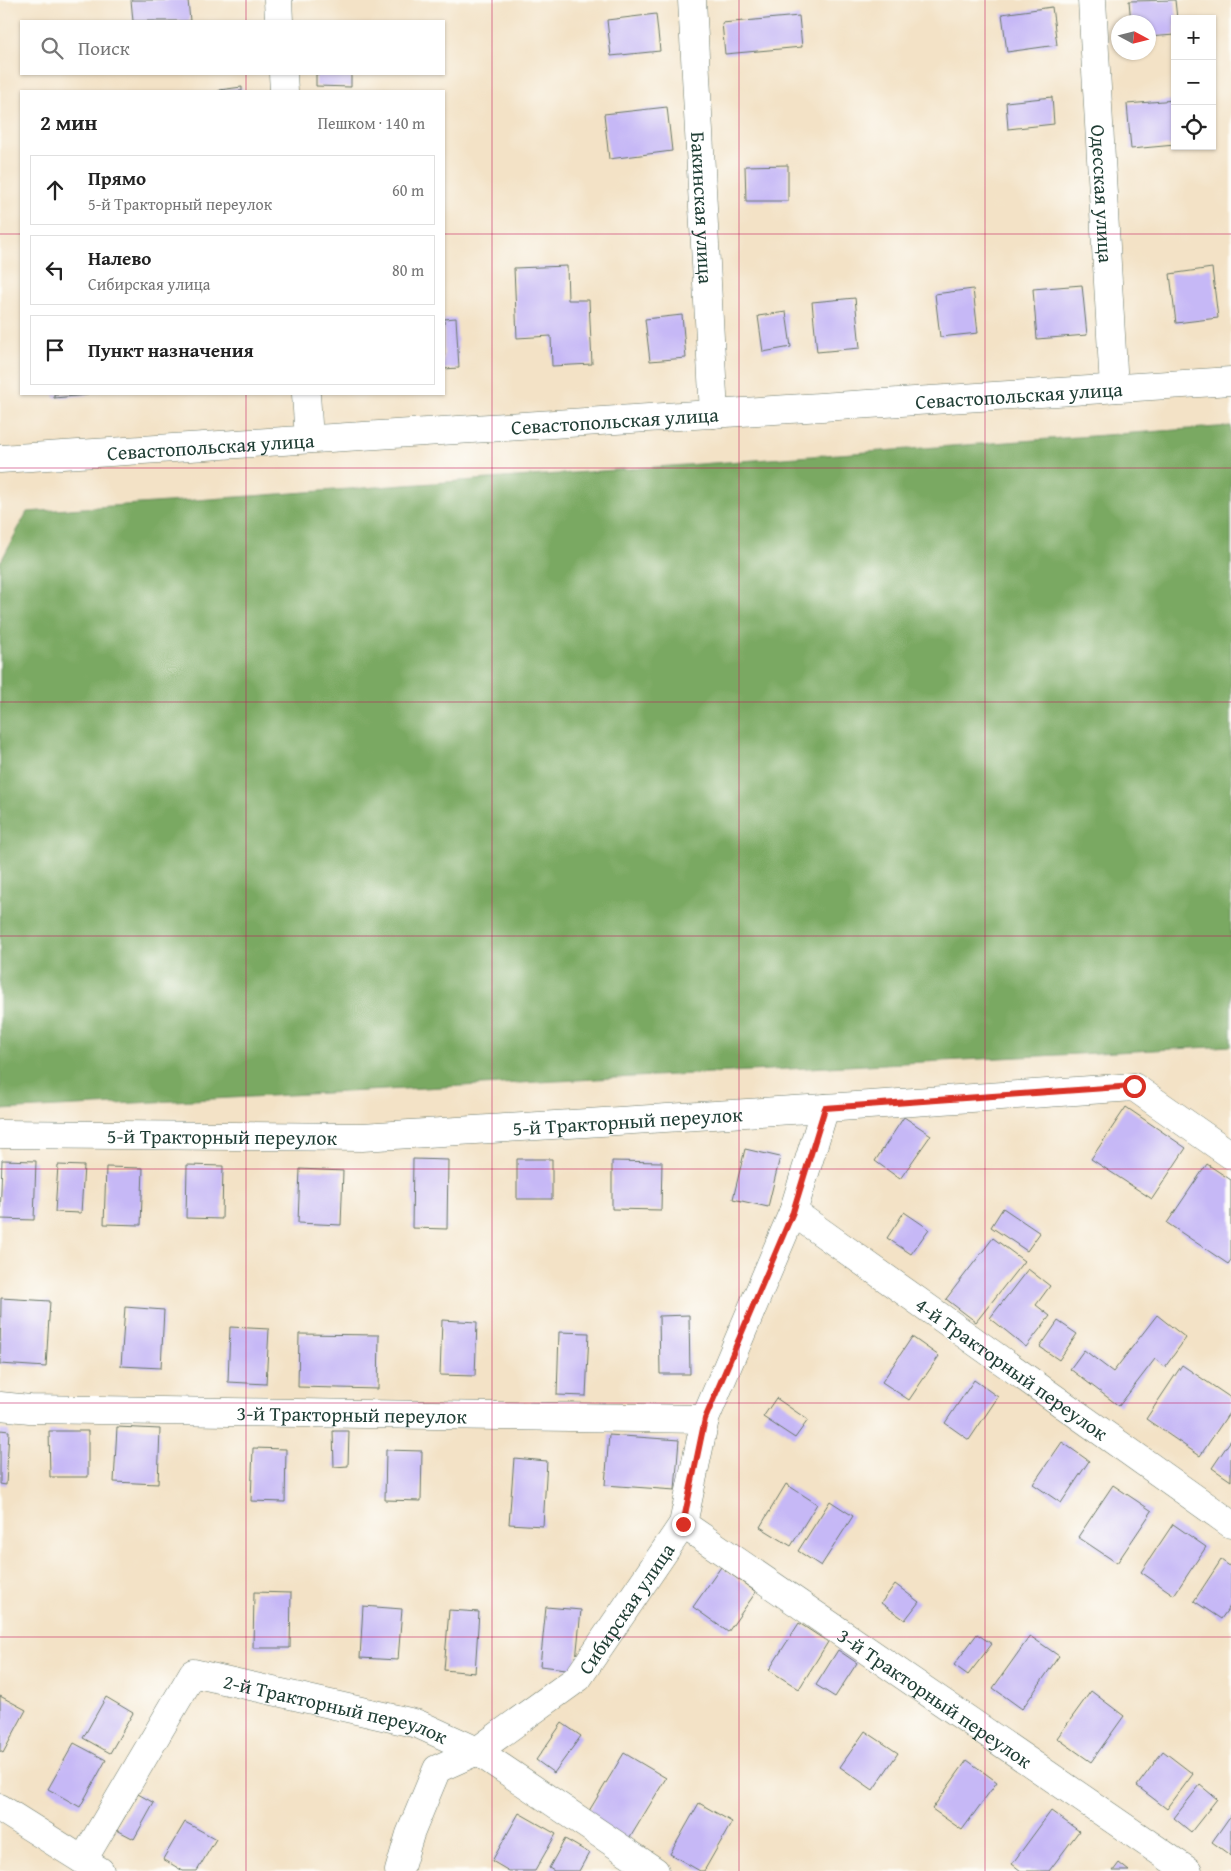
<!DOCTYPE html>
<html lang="ru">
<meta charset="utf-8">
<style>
body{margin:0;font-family:"Gentium Book Plus",serif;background:#f2f2f2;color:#222}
.controls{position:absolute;right:15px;top:15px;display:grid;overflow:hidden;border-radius:0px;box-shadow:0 1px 4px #0004}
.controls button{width:45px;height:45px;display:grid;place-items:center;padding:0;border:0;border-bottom:1px solid #e0e0e0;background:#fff;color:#222;font:25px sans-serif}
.compass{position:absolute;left:1111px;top:15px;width:45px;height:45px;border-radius:50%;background:#fff;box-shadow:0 1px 4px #0004;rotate:97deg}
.stop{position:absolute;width:15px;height:15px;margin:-11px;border:4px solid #d93025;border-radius:50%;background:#fff}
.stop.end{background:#d93025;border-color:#fff;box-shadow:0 1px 5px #0008}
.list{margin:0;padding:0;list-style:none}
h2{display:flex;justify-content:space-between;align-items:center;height:65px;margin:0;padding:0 20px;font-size:21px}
h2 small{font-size:16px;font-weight:400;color:#767676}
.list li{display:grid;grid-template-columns:32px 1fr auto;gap:15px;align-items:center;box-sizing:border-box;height:70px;margin:0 10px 10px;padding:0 10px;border:1px solid #e0e0e0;border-radius:0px}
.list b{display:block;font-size:19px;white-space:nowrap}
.list p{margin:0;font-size:16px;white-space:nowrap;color:#767676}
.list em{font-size:16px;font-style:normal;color:#767676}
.icon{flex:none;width:28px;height:28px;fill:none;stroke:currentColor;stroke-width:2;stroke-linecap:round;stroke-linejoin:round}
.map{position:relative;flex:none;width:1231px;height:1871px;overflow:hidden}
.search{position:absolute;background:#fff;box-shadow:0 1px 4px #0004;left:20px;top:20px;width:425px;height:55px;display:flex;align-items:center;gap:12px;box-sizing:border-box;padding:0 18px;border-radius:0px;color:#767676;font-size:19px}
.panel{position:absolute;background:#fff;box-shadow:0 1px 4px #0004;left:20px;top:90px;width:425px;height:305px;border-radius:0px}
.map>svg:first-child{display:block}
.forest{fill:#7aa962;stroke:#4c734b}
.building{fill:#c6b8f6}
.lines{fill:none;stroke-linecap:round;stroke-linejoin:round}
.street-casing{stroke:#697767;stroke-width:29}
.street{stroke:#fff;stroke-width:28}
.route{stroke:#d93025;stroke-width:6}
.grid{fill:none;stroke:#c2185b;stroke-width:1;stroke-opacity:0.55}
.labels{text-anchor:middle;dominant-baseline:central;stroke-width:5;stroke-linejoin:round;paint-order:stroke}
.street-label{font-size:20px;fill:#1f3d34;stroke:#fdfcf7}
</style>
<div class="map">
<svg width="1231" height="1871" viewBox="0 0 1231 1871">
<rect width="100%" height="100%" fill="#fdfcf7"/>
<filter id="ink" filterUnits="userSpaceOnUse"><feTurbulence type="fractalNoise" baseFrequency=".02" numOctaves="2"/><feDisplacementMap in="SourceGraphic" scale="10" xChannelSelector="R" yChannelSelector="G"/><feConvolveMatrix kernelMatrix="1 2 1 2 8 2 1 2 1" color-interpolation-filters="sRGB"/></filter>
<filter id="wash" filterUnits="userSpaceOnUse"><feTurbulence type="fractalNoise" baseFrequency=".0096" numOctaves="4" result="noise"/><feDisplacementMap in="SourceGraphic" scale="20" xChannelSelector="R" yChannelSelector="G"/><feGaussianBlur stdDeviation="1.12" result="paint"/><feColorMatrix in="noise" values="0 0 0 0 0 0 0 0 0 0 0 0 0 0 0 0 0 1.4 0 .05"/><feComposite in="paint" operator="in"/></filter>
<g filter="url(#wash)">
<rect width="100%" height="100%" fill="#f3e2c6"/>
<!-- forest -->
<path class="forest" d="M1231,426v620l-1231,64v-547l27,-51z"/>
<g id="blocks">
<!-- building -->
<path class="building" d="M131,0h57l2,21h-57z
M1175,0l2,19h-2v16l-27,2v-15h-17l-2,-21z
M1052,7l5,38 -50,7 -5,-38z
M656,14l4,37 -49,5 -4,-36z
M799,16l3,31 -77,7 -3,-31z
M316,74h35v13l-35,-1z
M242,87v4h-23v-1z
M1052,97l2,27 -46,5 -2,-27z
M1175,100v45l-44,4 -4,-45z
M667,107l5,44 -63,8 -5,-45z
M788,165v36h-42l-1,-35z
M567,266l1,34h21l3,64 -40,2 -1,-30 -34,2 -3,-70z
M1212,268l6,50 -42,5 -6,-49z
M1082,285l5,50 -50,4 -4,-50z
M973,289l5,44 -38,4 -5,-43z
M855,298l5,50 -43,4 -5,-50z
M786,312l5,35 -28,5 -5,-36z
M682,315l4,43 -36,3 -5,-42z
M456,318l3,50 -15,1v-50z
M54,394h33v1l-33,3z
M1126,1107l60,41 -34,51 -61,-40z
M904,1117l27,18 -31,44 -25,-18z
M745,1149l35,8 -12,50 -35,-8z
M413,1159l35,1 -1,69 -35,-1z
M517,1159h35v40h-35z
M2,1160l34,1 -2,59 -34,-1z
M612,1161l50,1 -1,48 -49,-1z
M1207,1164l24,16v80l-3,4 -61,-41z
M58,1165l26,1 -3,47 -26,-1z
M187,1165l36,1 -1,53 -36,-1z
M106,1167l37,1 -2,57 -37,-1z
M300,1169l43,2 -2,54 -43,-2z
M1003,1208l37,25 -13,18 -36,-24z
M904,1212l25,17 -18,25 -24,-16z
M993,1238l31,23 -48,61 -30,-23z
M1028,1269l22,17 -14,19 14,11 -24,31 -36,-29z
M1,1298l49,3 -4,66 -46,-3z
M125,1307l39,3 -3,58 -40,-2z
M689,1315l1,59h-30l-1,-58z
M1157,1315l29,23 -21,29 -10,-8 -36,47 -49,-37 14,-19 29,22z
M442,1320l35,2 -2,54 -35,-1z
M1058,1321l19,13 -18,26 -19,-13z
M230,1327l39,2 -3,55 -38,-2z
M559,1332l30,1 -3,63 -29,-1z
M299,1334l80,1 -1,54 -80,-2z
M912,1337l27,19 -30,44 -27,-18z
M1182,1365l49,33v12l-31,46 -54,-37z
M974,1380l24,17 -29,43 -24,-17z
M776,1398l32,22 -13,18 -32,-21z
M117,1427l43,2 -2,55 -44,-2z
M0,1430l9,1 -3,54 -6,-1z
M49,1431h39v46h-38z
M333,1431h16l-1,35 -14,1z
M609,1435l70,5 -4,50 -70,-5z
M1231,1440v41l-19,-13z
M1062,1442l27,19 -28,42 -28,-19z
M253,1448l33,1 -1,53 -34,-1z
M386,1450l36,1 -1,50 -36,-1z
M514,1458l33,3 -4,65 -34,-2z
M786,1484l31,20 -26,42 -31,-19z
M1113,1485l39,26 -35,52 -39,-26z
M830,1501l23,15 -32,50 -23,-15z
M1173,1524l33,23 -32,48 -33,-23z
M1221,1560l10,7v38l-10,14 -27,-18z
M721,1567l35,25 -28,40 -35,-25z
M895,1584l24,18 -14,18 -24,-17z
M254,1592l37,1 -1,55h-37z
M363,1606l39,3 -4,51 -38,-2z
M546,1607l35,3 -6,60 -35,-4z
M449,1610l30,2 -4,61 -31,-3z
M799,1623l29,19 -29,47 -30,-19z
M977,1634l15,10 -24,31 -14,-10z
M1030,1636l29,20 -37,53 -29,-21z
M838,1650l19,13 -22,34 -19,-12z
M1091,1691l33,25 -33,46 -34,-24z
M0,1696l26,14 -23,43 -3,-2z
M106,1697l27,16 -23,40 -27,-15z
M562,1723l19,13 -27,37 -18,-13z
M865,1731l33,22 -25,37 -33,-23z
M74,1743l32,17 -26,47 -32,-18z
M1163,1751l30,23 -26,35 -30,-23z
M624,1753l42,25 -38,63 -42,-25z
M967,1760l30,22 -35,48 -30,-21z
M1200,1785l17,14 -26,33 -17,-14z
M138,1794l16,9 -20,36 -17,-9z
M699,1803l33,19 -28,49h-4l-30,-17z
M1051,1811l28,20 -30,40h-28l-9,-7z
M519,1813l37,21 -21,37h-26l-17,-10z
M1231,1815v41l-19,-14z
M185,1822l31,17 -19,32h-14l-20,-12z
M565,1839l24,14 -10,18h-25l-5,-3z
M1119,1863l10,8h-16z"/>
</g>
</g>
<g filter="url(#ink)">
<use href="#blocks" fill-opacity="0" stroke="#697767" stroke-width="1"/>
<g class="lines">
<defs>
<g id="street">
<path d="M278,0l1,21"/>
<path id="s1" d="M692,0l22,414"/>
<path id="s2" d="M1092,0l22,388"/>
<path d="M283,74l1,17"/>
<path d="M306,394l3,45"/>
<path id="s3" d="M0,459l1231,-78"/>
<path id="s4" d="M0,1134l362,3 463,-29 309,-21 97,68"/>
<path id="s5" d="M793,1212l438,312"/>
<path id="s6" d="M0,1406l30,3 675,10"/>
<path id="s7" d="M683,1524l505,347"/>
<path d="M0,1808l100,63"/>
<path id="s8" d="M83,1860l110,-187 225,51 59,27 178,120"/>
<path id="s9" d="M399,1871l11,-37 27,-65 40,-18 101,-73 105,-154 22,-105 88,-207 32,-104"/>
</g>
</defs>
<!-- street casing -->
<use href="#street" class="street-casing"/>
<!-- street -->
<use href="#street" class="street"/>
</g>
</g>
<g class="lines" filter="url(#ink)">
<!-- route -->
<path class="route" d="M683,1524l22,-105 88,-207 32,-104 309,-22"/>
</g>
<!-- grid -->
<path class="grid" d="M246,0v21M492,0v1871M739,0v1871M985,0v1871M246,74v17M0,234h21M444,234h787M246,394v1477M0,468h1231M0,702h1231M0,936h1231M0,1169h1231M0,1403h1231M0,1637h1231"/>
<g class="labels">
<!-- street labels -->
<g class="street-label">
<text stroke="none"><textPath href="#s2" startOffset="194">Одесская улица</textPath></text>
<text stroke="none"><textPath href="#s1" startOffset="208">Бакинская улица</textPath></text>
<text stroke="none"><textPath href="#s3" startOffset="1021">Севастопольская улица</textPath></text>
<text stroke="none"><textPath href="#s3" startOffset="616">Севастопольская улица</textPath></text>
<text stroke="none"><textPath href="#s3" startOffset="211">Севастопольская улица</textPath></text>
<text stroke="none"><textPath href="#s4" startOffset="628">5-й Тракторный переулок</textPath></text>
<text stroke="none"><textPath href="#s4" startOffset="222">5-й Тракторный переулок</textPath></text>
<text stroke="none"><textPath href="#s5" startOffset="269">4-й Тракторный переулок</textPath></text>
<text stroke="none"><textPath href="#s6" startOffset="352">3-й Тракторный переулок</textPath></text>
<text stroke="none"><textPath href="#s9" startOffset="362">Сибирская улица</textPath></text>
<text stroke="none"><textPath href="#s7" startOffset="306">3-й Тракторный переулок</textPath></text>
<text stroke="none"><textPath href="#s8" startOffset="364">2-й Тракторный переулок</textPath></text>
</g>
</g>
</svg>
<div class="controls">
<button>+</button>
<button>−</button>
<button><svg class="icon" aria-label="locate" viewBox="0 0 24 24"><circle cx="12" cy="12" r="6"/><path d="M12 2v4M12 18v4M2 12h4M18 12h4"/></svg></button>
</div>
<svg class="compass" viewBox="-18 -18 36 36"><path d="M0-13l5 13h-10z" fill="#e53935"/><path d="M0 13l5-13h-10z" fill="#767676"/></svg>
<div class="stop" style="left:1134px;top:1086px"></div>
<div class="stop end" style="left:683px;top:1524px"></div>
<div class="search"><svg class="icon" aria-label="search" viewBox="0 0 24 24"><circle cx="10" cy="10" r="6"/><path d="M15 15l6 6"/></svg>Поиск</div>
<section class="panel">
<h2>2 мин<small>Пешком · 140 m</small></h2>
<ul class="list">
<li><svg class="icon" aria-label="ahead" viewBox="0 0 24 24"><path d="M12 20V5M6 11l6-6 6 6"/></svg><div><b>Прямо</b><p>5-й Тракторный переулок</p></div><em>60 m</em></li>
<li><svg class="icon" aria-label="left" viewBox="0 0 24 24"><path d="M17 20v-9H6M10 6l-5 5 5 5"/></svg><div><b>Налево</b><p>Сибирская улица</p></div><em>80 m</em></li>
<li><svg class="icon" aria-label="arrive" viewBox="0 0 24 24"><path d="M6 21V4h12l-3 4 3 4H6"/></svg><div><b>Пункт назначения</b></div></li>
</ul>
</section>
</div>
